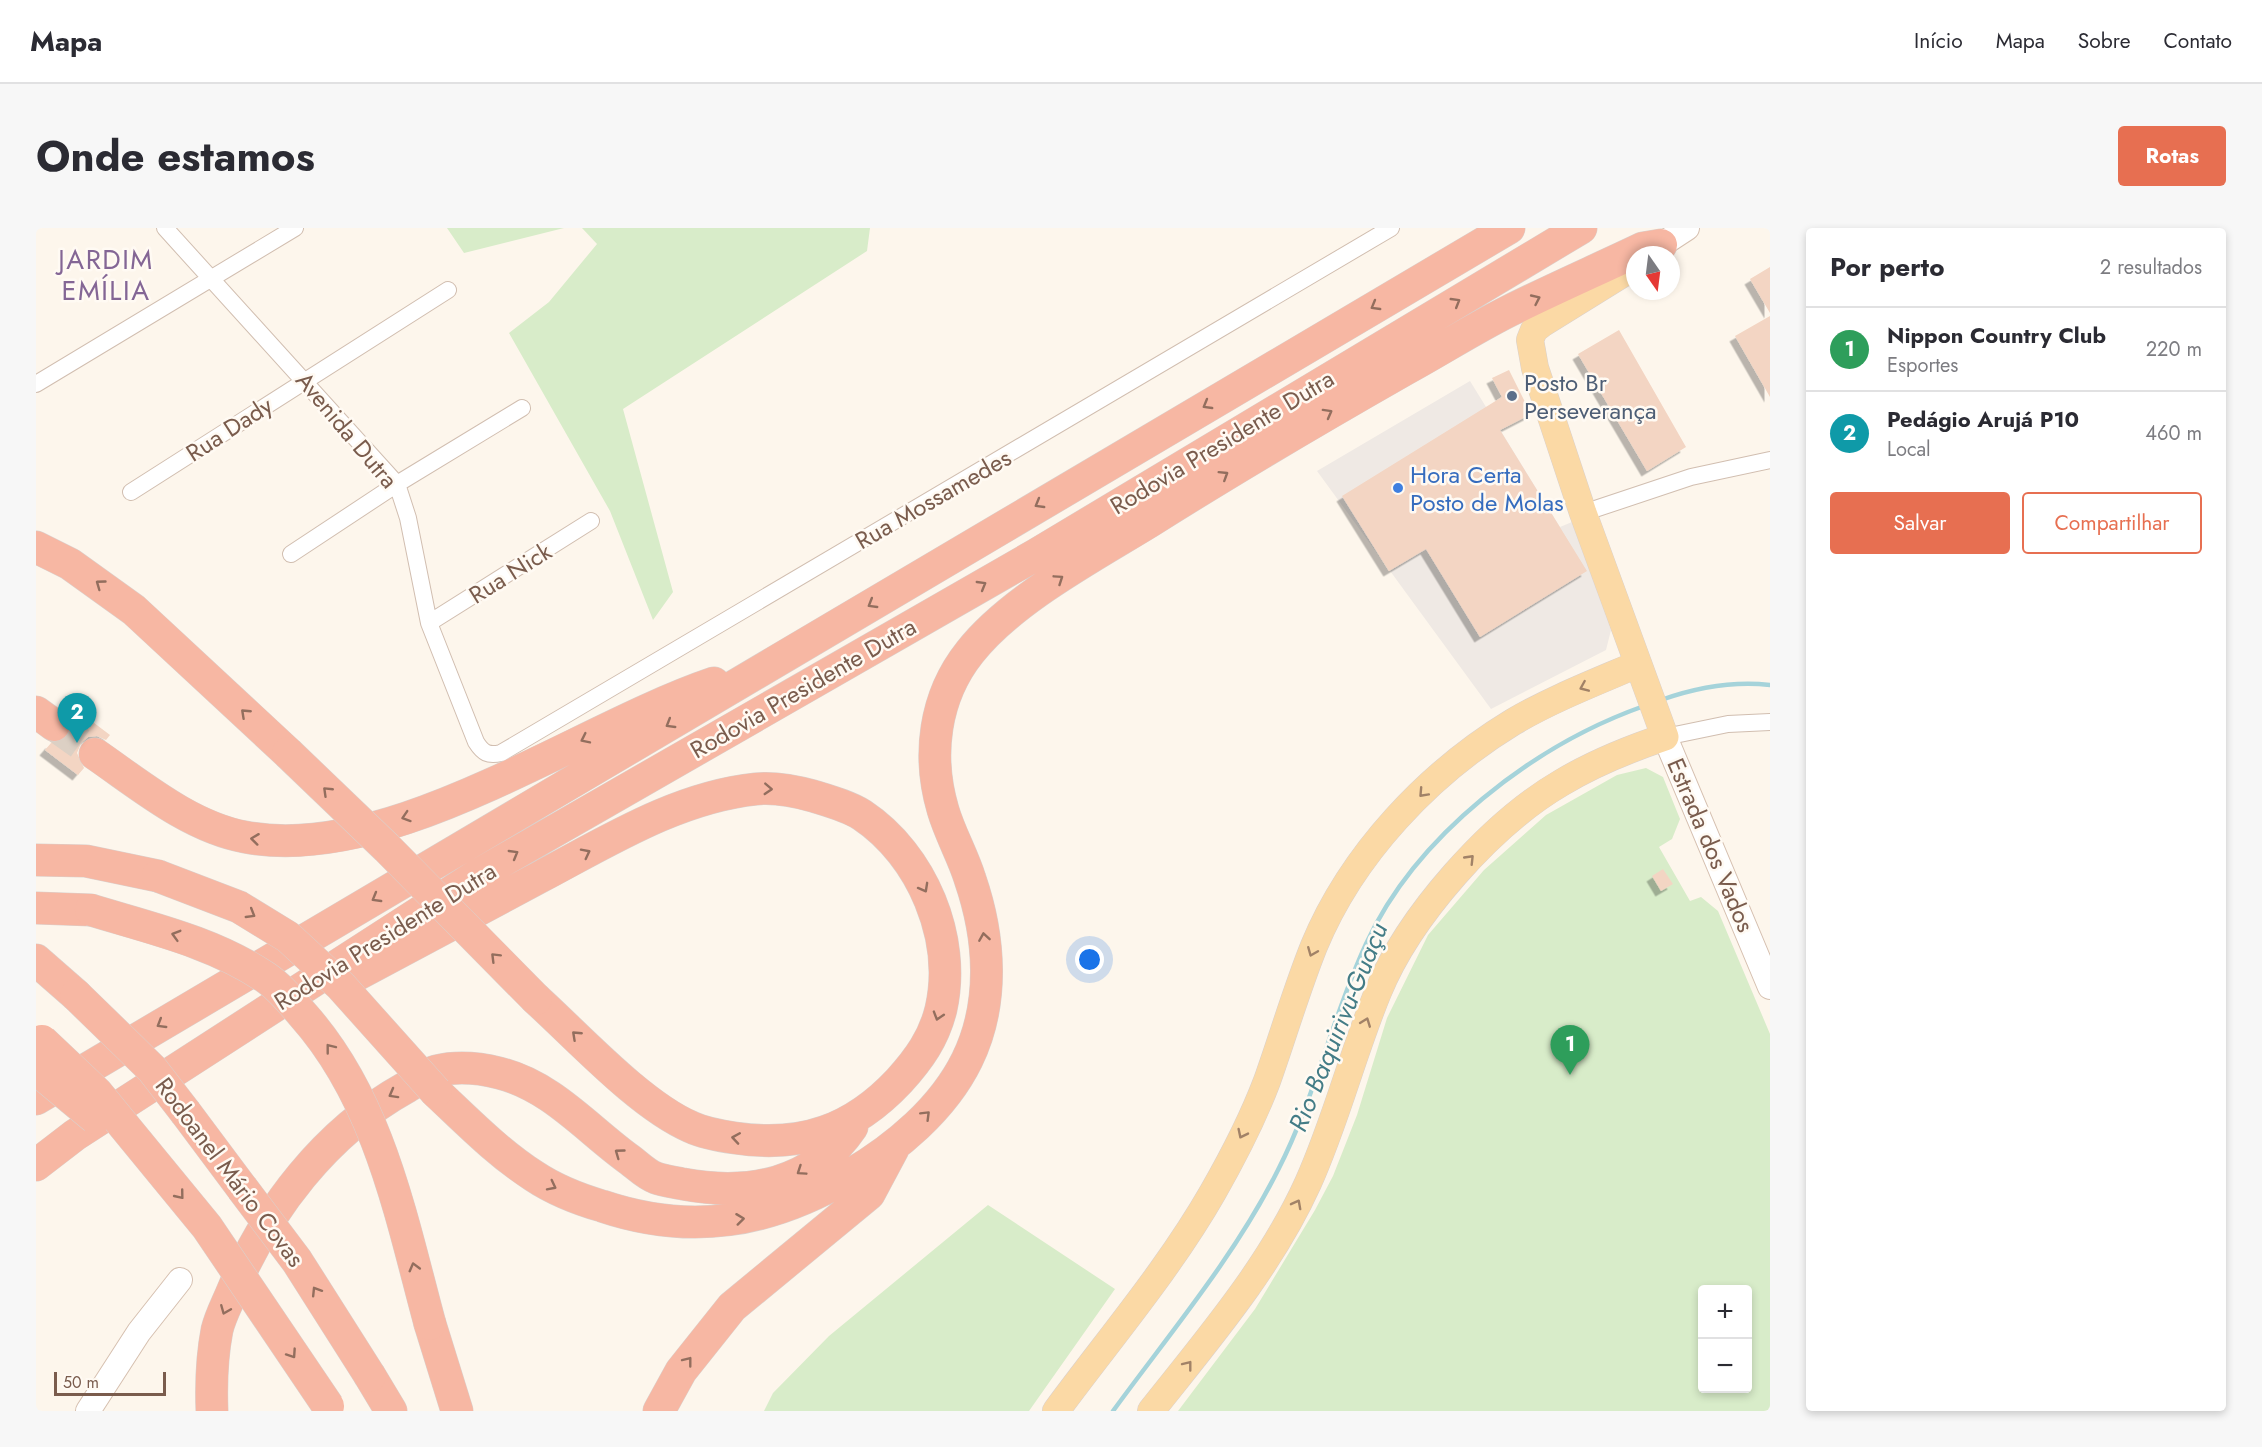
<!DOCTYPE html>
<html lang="pt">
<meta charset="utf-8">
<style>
body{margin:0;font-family:Jost,sans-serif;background:#f7f7f7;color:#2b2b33}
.controls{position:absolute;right:18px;bottom:18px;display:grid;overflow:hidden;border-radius:6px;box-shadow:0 3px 9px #0003}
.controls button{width:54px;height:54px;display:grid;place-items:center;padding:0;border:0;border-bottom:2px solid #e1e1e2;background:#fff;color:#2b2b33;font:30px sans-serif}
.compass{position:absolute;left:1590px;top:18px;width:54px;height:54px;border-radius:50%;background:#fff;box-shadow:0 3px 9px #0003;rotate:166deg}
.scale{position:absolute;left:18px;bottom:15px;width:112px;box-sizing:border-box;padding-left:6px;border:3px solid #7a5c4d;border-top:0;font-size:16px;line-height:21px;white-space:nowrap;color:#7a5c4d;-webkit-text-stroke:4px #fffaf3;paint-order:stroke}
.you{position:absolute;left:1054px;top:732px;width:21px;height:21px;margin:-15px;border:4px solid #fff;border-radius:50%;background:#1a73e8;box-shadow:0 0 0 9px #1a73e833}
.badge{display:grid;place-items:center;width:39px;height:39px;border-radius:50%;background:#e76f51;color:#fff;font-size:20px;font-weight:700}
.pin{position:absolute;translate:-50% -50px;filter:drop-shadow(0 2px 3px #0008)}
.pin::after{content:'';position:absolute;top:32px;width:21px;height:18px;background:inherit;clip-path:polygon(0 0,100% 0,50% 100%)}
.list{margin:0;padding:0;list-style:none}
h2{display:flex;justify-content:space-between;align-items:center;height:78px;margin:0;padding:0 24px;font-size:26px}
h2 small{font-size:20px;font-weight:400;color:#7c7c81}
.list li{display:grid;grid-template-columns:39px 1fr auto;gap:18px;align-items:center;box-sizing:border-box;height:84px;padding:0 24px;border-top:2px solid #e1e1e2}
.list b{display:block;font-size:22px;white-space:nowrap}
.list p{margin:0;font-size:20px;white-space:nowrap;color:#7c7c81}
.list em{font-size:20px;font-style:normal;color:#7c7c81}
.actions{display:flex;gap:12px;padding:18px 24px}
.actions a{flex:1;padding:14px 0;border:2px solid #e76f51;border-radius:6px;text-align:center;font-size:21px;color:#e76f51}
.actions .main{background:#e76f51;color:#fff}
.map{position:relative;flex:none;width:1734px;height:1183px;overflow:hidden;border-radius:6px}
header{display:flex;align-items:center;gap:36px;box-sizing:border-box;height:84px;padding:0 30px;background:#fff;border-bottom:2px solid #e1e1e2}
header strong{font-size:28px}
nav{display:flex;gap:33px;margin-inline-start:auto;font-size:21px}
.intro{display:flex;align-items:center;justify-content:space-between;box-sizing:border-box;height:144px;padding:0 36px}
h1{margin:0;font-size:42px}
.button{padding:15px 27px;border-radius:6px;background:#e76f51;color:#fff;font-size:21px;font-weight:700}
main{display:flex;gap:36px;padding:0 36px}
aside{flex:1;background:#fff;border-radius:6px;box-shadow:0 3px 9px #0003}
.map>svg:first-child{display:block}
.industrial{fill:#efe9e4}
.green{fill:#d8ecc9;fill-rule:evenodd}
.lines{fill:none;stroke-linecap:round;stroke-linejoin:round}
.stream{stroke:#a5d3da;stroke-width:4.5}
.building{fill:#f3d5c3;filter:url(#shadow)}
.highway-tunnel{stroke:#dcd0c4;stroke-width:32;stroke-dasharray:32 16;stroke-linecap:butt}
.street-casing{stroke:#d1beb0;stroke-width:18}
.secondary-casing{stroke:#d6c0b0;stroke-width:26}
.primary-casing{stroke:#dad1cd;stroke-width:28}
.highway-casing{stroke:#dad1cd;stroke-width:33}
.street{stroke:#fff;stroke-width:16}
.secondary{stroke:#fff;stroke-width:24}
.primary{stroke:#fbd9a5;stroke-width:27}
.highway{stroke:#f7b7a3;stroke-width:32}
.highway-bridge-casing{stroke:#dad1cd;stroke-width:33;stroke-linecap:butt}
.highway-bridge{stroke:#f7b7a3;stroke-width:32}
.oneway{stroke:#936e5e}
.oneway2{stroke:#a18267}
.service-dot{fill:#5c6f8a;stroke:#fffaf3;stroke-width:2}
.shop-dot{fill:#3f7fe0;stroke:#fffaf3;stroke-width:2}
.labels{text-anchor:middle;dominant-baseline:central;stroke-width:5;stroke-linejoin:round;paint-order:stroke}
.service-label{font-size:24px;fill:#4e5e75;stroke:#fffaf3;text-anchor:start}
.street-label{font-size:24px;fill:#7a5c4d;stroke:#fffaf3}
.shop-label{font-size:24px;fill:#366cbe;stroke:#fffaf3;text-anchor:start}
.water-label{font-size:26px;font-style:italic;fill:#437c86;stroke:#fffaf3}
.quarter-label{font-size:27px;letter-spacing:1.5px;fill:#846695;stroke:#fffaf3}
</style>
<header>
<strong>Mapa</strong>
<nav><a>Início</a><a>Mapa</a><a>Sobre</a><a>Contato</a></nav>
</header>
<div class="intro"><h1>Onde estamos</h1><a class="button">Rotas</a></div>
<main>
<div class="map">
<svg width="1734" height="1183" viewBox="0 0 1734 1183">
<defs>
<filter id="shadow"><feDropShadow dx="-5.5" dy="5.5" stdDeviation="0" flood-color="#0004"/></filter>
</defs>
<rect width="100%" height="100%" fill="#fdf6ec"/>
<!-- industrial -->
<path class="industrial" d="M1434,153l90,146 12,-5 39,108 -5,20 -115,59 -174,-238z"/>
<!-- green -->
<path class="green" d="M411,0h117l-100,25z
M546,0h288l-3,23 -244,158 50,183 -20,28 -43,-109 -101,-178 40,-31 48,-58z
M1610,540l17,9 17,42 -8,20 -13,8 31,54 11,-4 17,14 52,123v377h-592l77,-102 60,-99 18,-34 24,-61 30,-97 41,-83 56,-65 62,-55 71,-40zM1666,1062h46v98h-46z
M952,977l127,84 -86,122h-265l9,-18 56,-57z"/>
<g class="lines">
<!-- stream -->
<path class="stream" d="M1625,472c34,-12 73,-19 109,-15
M1077,1183c57,-78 122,-155 165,-241 37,-72 54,-153 88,-226 50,-109 168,-199 278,-238"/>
</g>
<!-- building -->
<path class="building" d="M1734,39v46l-20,-34z
M1734,88v81l-35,-61z
M1583,102l67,117 -39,24 -69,-117z
M1473,142l22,44 -31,16 87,141 -107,66 -54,-88 -37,22 -47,-75 160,-99 -10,-19z
M41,482l33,25 -4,5 -9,-4 -9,1 -7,6 -4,10 7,15 -6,7 -33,-25 6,-7 10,-1 7,-6 4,-9 -2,-9z
M1627,641l10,15 -12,7 -9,-15z"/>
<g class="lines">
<!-- highway-tunnel -->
<path class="highway-tunnel" d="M18,497l41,29"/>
<defs>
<path id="street" d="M129,0l232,256 11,34 21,105 47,119c7,11 12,14 25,11l890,-525
M0,156l259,-156
M95,264l317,-202
M1547,285l108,-36 79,-17
M255,326l106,-70 125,-76
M393,395l162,-102
M1629,509l63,-13 42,-2"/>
<path id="secondary" d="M1625,17l26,-17
M1629,509l105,250
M52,1183l51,-79 41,-52"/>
<path id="primary" d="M1020,1183c53,-72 113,-142 157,-219 20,-35 40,-74 54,-111 16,-45 29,-90 47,-135 38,-92 115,-173 199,-224 39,-23 83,-40 125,-58
M1115,1183c57,-72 119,-144 157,-228 28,-62 44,-128 70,-191 31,-76 113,-168 183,-209 33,-20 68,-34 104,-46l-82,-224 -48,-145 -5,-28 4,-10 9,-7 92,-57"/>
<path id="highway" d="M0,319l34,17 64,46 154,143
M0,484l18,13
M59,526c45,31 95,73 150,83 146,28 333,-108 469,-154
M0,632l50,1 72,15
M0,680l55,2
M0,732l40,35
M315,750c63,-33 126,-67 189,-101 68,-36 138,-80 216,-88 19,-2 39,2 57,7 16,5 35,10 49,19 60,40 95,123 79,194 -7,29 -22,50 -42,72 -46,49 -97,67 -164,57 -14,-2 -31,-5 -44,-11 -51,-22 -112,-89 -155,-128
M400,864c31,29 62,61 98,84 21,14 44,23 68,30 89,30 167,17 248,-31 46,-27 93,-66 117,-115 28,-57 23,-123 3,-181 -7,-23 -20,-45 -27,-69 -16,-54 -9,-113 27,-158 41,-52 122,-95 179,-130 84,-53 169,-103 255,-152 35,-19 69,-41 105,-59 44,-22 90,-42 134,-63l18,-3
M0,871l1473,-871
M150,885l56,75
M0,937l39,-30 401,-259 561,-322 544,-326
M394,1096l27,87
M334,1148l21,35
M176,1183c-1,-26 0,-55 5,-81 3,-13 10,-26 15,-38 34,-82 94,-160 173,-204 9,-5 21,-14 31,-17 21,-5 43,-3 63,2 53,13 89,57 131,87 8,6 17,15 26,18 8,3 18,4 27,6 64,12 130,1 169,-57
M623,1183l22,-40 51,-64 137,-113 24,-45"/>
</defs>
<!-- street casing -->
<use href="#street" class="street-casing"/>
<!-- secondary casing -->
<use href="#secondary" class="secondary-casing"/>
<!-- primary casing -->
<use href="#primary" class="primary-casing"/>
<!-- highway casing -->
<use href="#highway" class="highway-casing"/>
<!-- street -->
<use href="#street" class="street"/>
<!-- secondary -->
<use href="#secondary" class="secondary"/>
<!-- primary -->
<use href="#primary" class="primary"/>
<!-- highway -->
<use href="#highway" class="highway"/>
<defs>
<path id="highway-bridge" d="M252,525l99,95 149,151
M122,648l81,31 49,30 53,49 95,106
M55,682c59,18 122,32 174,67 15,10 26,24 38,38 76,85 98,202 127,309
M40,767l76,74 34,44
M6,813l55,52 110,134 121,179
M0,841l59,49
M206,960l55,73 73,115"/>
</defs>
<!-- highway-bridge casing -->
<use href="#highway-bridge" class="highway-bridge-casing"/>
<!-- highway-bridge -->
<use href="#highway-bridge" class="highway-bridge"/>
</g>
<!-- one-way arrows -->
<defs><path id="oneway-chevron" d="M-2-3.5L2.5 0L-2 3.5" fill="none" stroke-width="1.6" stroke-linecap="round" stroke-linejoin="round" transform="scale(1.5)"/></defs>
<g class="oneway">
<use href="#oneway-chevron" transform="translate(1500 71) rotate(-25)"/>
<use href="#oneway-chevron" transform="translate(1420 74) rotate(-31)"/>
<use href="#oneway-chevron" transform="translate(1339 78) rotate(150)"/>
<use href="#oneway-chevron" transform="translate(1171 177) rotate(150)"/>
<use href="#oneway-chevron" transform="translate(1292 185) rotate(-29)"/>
<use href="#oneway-chevron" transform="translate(1188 247) rotate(-32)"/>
<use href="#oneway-chevron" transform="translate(1003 276) rotate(150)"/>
<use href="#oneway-chevron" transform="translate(1023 351) rotate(-34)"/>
<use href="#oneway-chevron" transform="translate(64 356) rotate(-144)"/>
<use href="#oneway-chevron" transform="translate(946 357) rotate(-30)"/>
<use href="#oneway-chevron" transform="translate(836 376) rotate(149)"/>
<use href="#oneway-chevron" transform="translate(209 485) rotate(-137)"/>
<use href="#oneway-chevron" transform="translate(634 496) rotate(149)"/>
<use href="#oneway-chevron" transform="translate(549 511) rotate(154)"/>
<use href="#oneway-chevron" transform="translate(732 561) rotate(3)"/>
<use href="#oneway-chevron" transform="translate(291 563) rotate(-136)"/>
<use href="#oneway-chevron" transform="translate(370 589) rotate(162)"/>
<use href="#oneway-chevron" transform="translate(219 611) rotate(-173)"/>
<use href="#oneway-chevron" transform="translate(550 625) rotate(-27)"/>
<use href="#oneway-chevron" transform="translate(478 626) rotate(-30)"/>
<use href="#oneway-chevron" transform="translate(888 660) rotate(61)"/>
<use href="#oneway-chevron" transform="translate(340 670) rotate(150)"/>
<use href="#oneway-chevron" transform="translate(215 686) rotate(31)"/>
<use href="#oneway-chevron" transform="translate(140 707) rotate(-164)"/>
<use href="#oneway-chevron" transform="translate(948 709) rotate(-99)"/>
<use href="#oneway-chevron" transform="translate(459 729) rotate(-135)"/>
<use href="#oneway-chevron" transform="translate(902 788) rotate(107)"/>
<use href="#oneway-chevron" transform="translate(125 796) rotate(149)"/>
<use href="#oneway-chevron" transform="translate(540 807) rotate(-137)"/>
<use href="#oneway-chevron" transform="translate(294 820) rotate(-128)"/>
<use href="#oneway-chevron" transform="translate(357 866) rotate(151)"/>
<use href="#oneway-chevron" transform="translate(890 887) rotate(-45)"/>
<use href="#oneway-chevron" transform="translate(700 910) rotate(-171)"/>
<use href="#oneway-chevron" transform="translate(583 925) rotate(-144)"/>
<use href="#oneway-chevron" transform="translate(765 943) rotate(146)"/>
<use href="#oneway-chevron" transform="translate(516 958) rotate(27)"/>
<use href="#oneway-chevron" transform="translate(144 967) rotate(51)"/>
<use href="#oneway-chevron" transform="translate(704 991) rotate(-7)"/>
<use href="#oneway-chevron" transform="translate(378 1039) rotate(-105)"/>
<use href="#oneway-chevron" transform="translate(280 1063) rotate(-122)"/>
<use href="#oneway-chevron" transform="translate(189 1082) rotate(112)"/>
<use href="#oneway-chevron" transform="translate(256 1126) rotate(56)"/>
<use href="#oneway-chevron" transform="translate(652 1133) rotate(-52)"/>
</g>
<g class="oneway2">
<use href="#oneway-chevron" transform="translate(1548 459) rotate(157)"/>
<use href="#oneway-chevron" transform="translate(1387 565) rotate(133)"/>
<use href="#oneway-chevron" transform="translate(1434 631) rotate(-46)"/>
<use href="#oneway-chevron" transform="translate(1276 724) rotate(112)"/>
<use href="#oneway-chevron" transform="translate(1330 794) rotate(-69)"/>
<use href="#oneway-chevron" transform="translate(1206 906) rotate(116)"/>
<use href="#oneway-chevron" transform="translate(1261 976) rotate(-62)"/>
<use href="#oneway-chevron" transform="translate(1152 1137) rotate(-52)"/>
</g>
<!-- markers -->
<circle class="service-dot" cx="1476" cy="168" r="6"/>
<circle class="shop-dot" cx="1362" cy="260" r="6"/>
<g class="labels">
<!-- service labels -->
<g class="service-label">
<text x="1488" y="154">Posto Br<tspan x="1488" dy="28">Perseverança</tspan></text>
</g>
<!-- street labels -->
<g class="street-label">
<text transform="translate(193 201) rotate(-33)">Rua Dady</text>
<text transform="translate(311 202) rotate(50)">Avenida Dutra</text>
<text transform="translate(1186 214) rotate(-31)">Rodovia Presidente Dutra</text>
<text transform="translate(897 271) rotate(-30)">Rua Mossamedes</text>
<text transform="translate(474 345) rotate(-32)">Rua Nick</text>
<text transform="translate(767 460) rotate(-30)">Rodovia Presidente Dutra</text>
<text transform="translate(1675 617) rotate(67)">Estrada dos Vados</text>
<text transform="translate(349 708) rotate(-32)">Rodovia Presidente Dutra</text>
<text transform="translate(194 944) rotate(53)">Rodoanel Mário Covas</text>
</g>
<!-- shop labels -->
<g class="shop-label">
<text x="1374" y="246">Hora Certa<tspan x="1374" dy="28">Posto de Molas</tspan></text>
</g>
<!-- water labels -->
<g class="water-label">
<text transform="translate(1302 799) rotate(-68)">Rio Baquirivu-Guaçu</text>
</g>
<!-- quarter labels -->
<g class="quarter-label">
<text x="70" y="31">JARDIM<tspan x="70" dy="31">EMÍLIA</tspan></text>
</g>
</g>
</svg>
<div class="controls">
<button>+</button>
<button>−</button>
</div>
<svg class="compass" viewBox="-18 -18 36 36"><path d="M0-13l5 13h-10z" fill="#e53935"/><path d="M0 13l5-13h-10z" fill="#7c7c81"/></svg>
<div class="scale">50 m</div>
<div class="you"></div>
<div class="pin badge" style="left:1534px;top:847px;background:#2e9e5b">1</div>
<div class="pin badge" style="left:41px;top:515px;background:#0f9aa8">2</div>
</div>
<aside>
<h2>Por perto<small>2 resultados</small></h2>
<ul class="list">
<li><span class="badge" style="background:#2e9e5b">1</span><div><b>Nippon Country Club</b><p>Esportes</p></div><em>220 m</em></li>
<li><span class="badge" style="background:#0f9aa8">2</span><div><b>Pedágio Arujá P10</b><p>Local</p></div><em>460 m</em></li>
</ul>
<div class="actions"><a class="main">Salvar</a><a>Compartilhar</a></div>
</aside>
</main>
